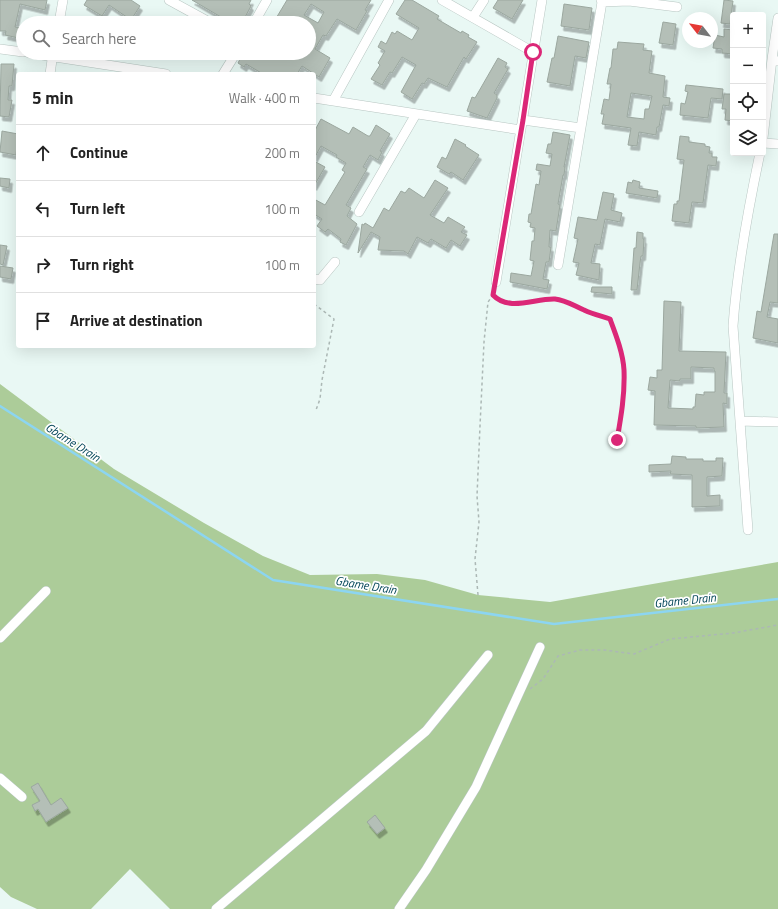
<!DOCTYPE html>
<meta charset="utf-8">
<style>
body{margin:0;font-family:"Titillium Web",sans-serif;background:#f2f2f2;color:#222}
.controls{position:absolute;right:12px;top:12px;display:grid;overflow:hidden;border-radius:4px;box-shadow:0 4px 16px #0002}
.controls button{width:36px;height:36px;display:grid;place-items:center;padding:0;border:0;border-bottom:1px solid #e0e0e0;background:#fff;color:#222;font:20px sans-serif}
.compass{position:absolute;left:682px;top:12px;width:36px;height:36px;border-radius:50%;background:#fff;box-shadow:0 4px 16px #0002;rotate:301deg}
.stop{position:absolute;width:12px;height:12px;margin:-9px;border:3px solid #db2777;border-radius:50%;background:#fff}
.stop.end{background:#db2777;border-color:#fff;box-shadow:0 1px 4px #0008}
.list{margin:0;padding:0;list-style:none}
h2{display:flex;justify-content:space-between;align-items:center;height:52px;margin:0;padding:0 16px;font-size:17px}
h2 small{font-size:13px;font-weight:400;color:#767676}
.list li{display:grid;grid-template-columns:26px 1fr auto;gap:12px;align-items:center;box-sizing:border-box;height:56px;padding:0 16px;border-top:1px solid #e0e0e0}
.list b{display:block;font-size:15px;white-space:nowrap}
.list em{font-size:13px;font-style:normal;color:#767676}
.icon{flex:none;width:22px;height:22px;fill:none;stroke:currentColor;stroke-width:2;stroke-linecap:round;stroke-linejoin:round}
.map{position:relative;flex:none;width:778px;height:909px;overflow:hidden}
.search{position:absolute;background:#fff;box-shadow:0 4px 16px #0002;left:16px;top:16px;width:300px;height:44px;display:flex;align-items:center;gap:10px;box-sizing:border-box;padding:0 14px;border-radius:22px;color:#767676;font-size:15px}
.panel{position:absolute;background:#fff;box-shadow:0 4px 16px #0002;left:16px;top:72px;width:300px;height:276px;border-radius:4px}
.map>svg:first-child{display:block}
.green{fill:#accc99}
.lines{fill:none;stroke-linecap:round;stroke-linejoin:round}
.stream{stroke:#8cd5f1;stroke-width:2.5}
.building{fill:#b4bfb7;stroke:#9ba79f;fill-rule:evenodd;filter:url(#shadow)}
.minor-casing{stroke:#b8c6c2;stroke-width:10}
.path{stroke:#acb8b5;stroke-width:1.5;stroke-dasharray:3 3;stroke-linecap:butt}
.minor{stroke:#fff;stroke-width:9}
.route{stroke:#db2777;stroke-width:5}
.labels{text-anchor:middle;dominant-baseline:central;stroke-width:3.5;stroke-linejoin:round;paint-order:stroke}
.water-label{font-size:12px;font-style:italic;fill:#004457;stroke:#fff}
</style>
<div class="map">
<svg width="778" height="909" viewBox="0 0 778 909">
<defs>
<filter id="shadow"><feDropShadow dx="2.5" dy="4.5" stdDeviation="0" flood-color="#0004"/></filter>
</defs>
<rect width="100%" height="100%" fill="#e9f8f4"/>
<!-- green -->
<path class="green" d="M0,384l114,85 90,54 59,33 47,19 67,-1 48,6 53,15 72,7 228,-40v347h-608l-40,-40 -39,40h-54l-26,-12 -11,-10z"/>
<g class="lines">
<!-- stream -->
<path class="stream" d="M0,406l273,174 281,44 224,-25"/>
</g>
<!-- building -->
<path class="building" d="M0,0h47l-2,10 -25,-6 -5,23 8,1v11l-18,-4 1,-4h-6z
M87,0h44l9,6 -9,14 -22,-15 -7,11 -18,-11z
M192,0h59l-2,4 2,2 -9,17h-11z
M287,0h84l-6,10 2,1 -11,19 -19,-11 -11,17 -3,-1 -8,14 15,9 -11,19 -17,-11 -5,8h-34l-17,-10 -2,3 -6,-4 5,-10h22l9,5 3,-5h32v-30h-30l-4,-3zM311,4l13,8 -6,11 -14,-8z
M405,0h7l27,16 -2,3 24,14 1,-2 7,4 -1,2 9,5 -11,17 -2,-2 -17,30 -19,-9 -4,6 -2,-1 -10,16 -11,-7 15,-27 -14,-8 -10,16 -2,-1 -8,13 -11,-6 9,-14 -2,-2 7,-12 -7,-4 3,-6 5,3 6,-12 3,2 2,-3 15,9 7,-12 -23,-14z
M498,0h25l-11,19 -19,-11z
M724,0l9,1 -3,23 -9,-1z
M564,4l28,4 -3,22 -28,-4z
M663,22l13,2 -3,21 -14,-2z
M724,29l9,1v24l-11,-1v-4l-9,-1 2,-13 9,2z
M558,36l31,6 -3,16 -11,-2 -5,30 -23,-4 5,-24h2z
M618,42l26,2 -1,6 9,1 -3,22 16,3 -2,21 7,1 -1,8 -6,-1 -4,22h-2l-1,8 -17,-3 -2,14 -9,-1 3,-17 -29,-4 2,-10h-3l3,-15 5,1 2,-16h-4l3,-16h1l2,-19h4zM631,93l21,3 -3,13h-4l-1,10 -17,-2z
M498,58l9,5 -2,4 3,2 -14,24 3,2v3l-10,20 -20,-7 5,-14 3,1z
M1,64h13l-2,22h-3l-1,14h4l-3,17 -9,-1z
M686,85l37,4 -1,10 -11,-1 -3,20 -28,-3 1,-12 4,1 3,-12 -3,-1z
M724,94h9v27l-8,-1 1,-11h-4z
M321,119l28,15 4,-7 15,9h2l6,-11 14,9 -10,17 2,1 -4,8 -8,-5 -7,12 4,2 -21,36 5,3 -4,8 10,8 -11,21 -6,-3 1,-3 -13,-10 -3,3 -8,-6 5,-7 -8,-5v-15l11,6 20,-33 -3,-2 4,-7 -10,-6 1,-2 -16,-9 -7,13v-27z
M2,131l16,3 -2,21 -16,-3z
M553,132l17,3 -6,32h1l-1,8h-1l-5,29 2,1 -4,26 -6,-1 -1,17h2l-2,15h-3l-3,17 6,1 -2,9 -37,-7 1,-9 20,3 3,-15 -4,-1 2,-19h2l1,-13 -5,-1 1,-4 -3,-1 1,-8h2l5,-30 3,1 2,-14 -5,-1 1,-6 13,2 2,-12 -6,-1 2,-9h3z
M680,136l9,1v5l16,2v2l5,1 -1,6h3v4h5l-1,9 -8,-1 -5,38 -11,-1 -3,21 -17,-2 2,-17h3v-3h2l5,-41 -7,-1z
M455,139l11,6 -1,1 14,9 -16,25 -12,-8 -2,2 -12,-7 5,-10 4,2z
M314,161l11,6 -11,19z
M0,178l10,1 -1,9 -9,-2z
M435,180l13,8 -18,27 14,8 4,-6 17,10 -4,5 6,3 -7,11 -9,-6 -5,8 -15,-9 -3,4 -11,-6 -9,17 -4,-3 -26,-1 2,-13 -9,-5 -13,21 4,-29 2,1 1,-2 8,5 11,-20 5,3 12,-20 4,2 4,-5 15,10z
M633,180l7,2 -1,6 19,3 -1,7 -31,-5 2,-11 4,1z
M603,192l11,2 -3,16 11,3 -2,9 -15,-3 -5,26 -5,-1 -4,19 9,1 -1,16 -23,-5 3,-12 -6,-1 5,-23 -4,-1 4,-21 19,3z
M637,232l6,1v6h1l-1,17h-2l-1,7 -3,27h-6l3,-42h2z
M774,234h4v69l-8,-1 -3,15 11,2v24l-25,-5 4,-27 4,1z
M0,245l7,1 -4,19 -3,-1z
M0,266l13,2 -2,11 -11,-2z
M592,287h20v7l-21,-2z
M664,301l17,1 -2,49 47,1 -2,41h3v11l-4,-1 1,24 -28,1v-2l-42,-1 1,-34 -7,-1 2,-13 7,1v-8h5zM691,367l23,1v3h1v21h-11v3l-8,-1 -1,13h-2v2l-25,-1 2,-28 10,1v-2h11z
M672,456l14,1v2h17v2h13v-3h7l-1,18 -15,1v19l13,-1v11l-28,1v-32l-22,-1 1,-3 -22,1v-7l22,-1z
M38,783l13,22 10,-7 7,10 -22,14 -8,-13 -3,2 -3,-6 8,-4 -9,-14z
M375,815l10,13 -8,6 -10,-12z"/>
<g class="lines">
<defs>
<path id="minor" d="M169,0l42,23
M442,0l91,52
M602,2l27,-1 48,6
M473,17l11,-17
M59,23l4,-23
M254,23l13,-23
M0,49l23,3
M29,53l137,21
M777,61l-5,-2 6,-41
M50,74l3,-21
M223,74l13,-21
M314,98l207,32
M333,101l56,-101
M523,120l58,8
M763,138l9,-79
M763,143l15,1
M359,212l57,-98
M558,265l44,-263 -1,-2
M314,279l6,1 15,-18
M496,282l46,-282
M740,421l38,1
M748,530l-15,-204c4,-58 15,-116 27,-173
M0,638l46,-47
M0,778l22,19
M216,909l210,-178 62,-76
M399,909l27,-39 50,-83 64,-140"/>
</defs>
<!-- minor casing -->
<use href="#minor" class="minor-casing"/>
<!-- path -->
<path class="path" d="M493,289v6c16,17 42,3 62,4 11,1 19,7 29,11 8,4 17,6 26,9 6,16 13,34 14,51 1,24 -3,47 -7,71
M314,304l20,15 -12,61 -2,19 -4,11
M478,595l-3,-36 4,-37 -2,-26 3,-70 4,-84 4,-40 5,-7
M530,689l13,-10 15,-23 22,-6h24l30,4 36,-15 63,-6 45,-8"/>
<!-- minor -->
<use href="#minor" class="minor"/>
</g>
<g class="lines">
<!-- route -->
<path class="route" d="M533,52l-10,68 -30,175c16,17 42,3 62,4 11,1 19,7 29,11 8,4 17,6 26,9 6,16 13,34 14,51 1,24 -3,47 -7,70"/>
</g>
<g class="labels">
<!-- water labels -->
<g class="water-label">
<text transform="translate(73 442) rotate(32)">Gbame Drain</text>
<text transform="translate(366 585) rotate(9)">Gbame Drain</text>
<text transform="translate(685 600) rotate(-6)">Gbame Drain</text>
</g>
</g>
</svg>
<div class="controls">
<button>+</button>
<button>−</button>
<button><svg class="icon" aria-label="locate" viewBox="0 0 24 24"><circle cx="12" cy="12" r="6"/><path d="M12 2v4M12 18v4M2 12h4M18 12h4"/></svg></button>
<button><svg class="icon" aria-label="layers" viewBox="0 0 24 24"><path d="M12 4l9 5-9 5-9-5zM3 14l9 5 9-5"/></svg></button>
</div>
<svg class="compass" viewBox="-18 -18 36 36"><path d="M0-13l5 13h-10z" fill="#e53935"/><path d="M0 13l5-13h-10z" fill="#767676"/></svg>
<div class="stop" style="left:533px;top:52px"></div>
<div class="stop end" style="left:617px;top:440px"></div>
<div class="search"><svg class="icon" aria-label="search" viewBox="0 0 24 24"><circle cx="10" cy="10" r="6"/><path d="M15 15l6 6"/></svg>Search here</div>
<section class="panel">
<h2>5 min<small>Walk · 400 m</small></h2>
<ul class="list">
<li><svg class="icon" aria-label="ahead" viewBox="0 0 24 24"><path d="M12 20V5M6 11l6-6 6 6"/></svg><div><b>Continue</b></div><em>200 m</em></li>
<li><svg class="icon" aria-label="left" viewBox="0 0 24 24"><path d="M17 20v-9H6M10 6l-5 5 5 5"/></svg><div><b>Turn left</b></div><em>100 m</em></li>
<li><svg class="icon" aria-label="right" viewBox="0 0 24 24"><path d="M7 20v-9h11M14 6l5 5-5 5"/></svg><div><b>Turn right</b></div><em>100 m</em></li>
<li><svg class="icon" aria-label="arrive" viewBox="0 0 24 24"><path d="M6 21V4h12l-3 4 3 4H6"/></svg><div><b>Arrive at destination</b></div></li>
</ul>
</section>
</div>
